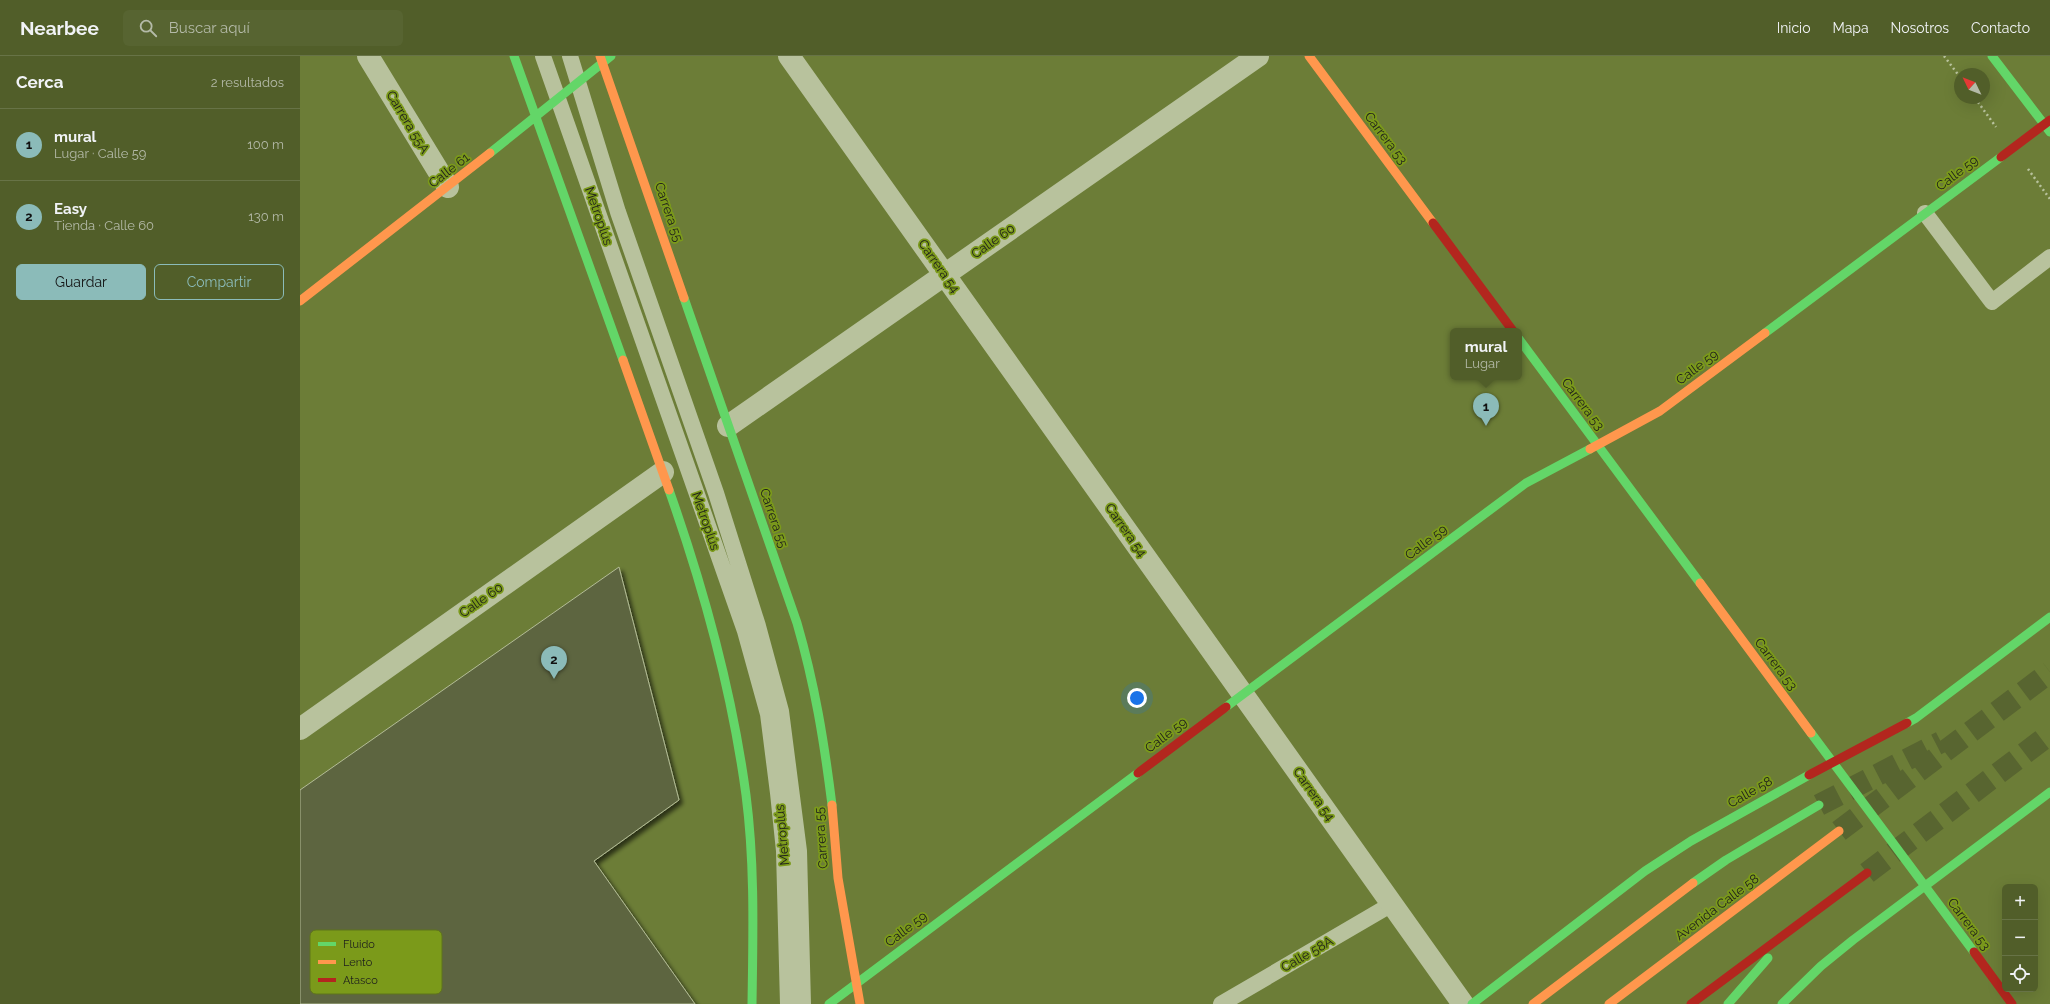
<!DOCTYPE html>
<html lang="es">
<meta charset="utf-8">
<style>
body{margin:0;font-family:Raleway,sans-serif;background:#576431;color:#f1f3f6}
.controls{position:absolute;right:12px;bottom:12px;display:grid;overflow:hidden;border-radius:6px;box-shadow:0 4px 16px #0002}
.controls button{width:36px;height:36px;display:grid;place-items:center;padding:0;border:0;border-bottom:1px solid #677346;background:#515e29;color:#f1f3f6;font:20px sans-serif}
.compass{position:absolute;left:1654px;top:12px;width:36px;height:36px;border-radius:50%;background:#515e29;box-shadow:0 4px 16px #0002;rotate:313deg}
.you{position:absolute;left:837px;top:642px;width:14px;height:14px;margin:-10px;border:3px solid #fff;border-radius:50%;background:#1a73e8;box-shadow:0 0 0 6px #1a73e833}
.badge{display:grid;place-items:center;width:26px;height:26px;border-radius:50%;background:#8bbbb9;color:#111;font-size:13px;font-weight:700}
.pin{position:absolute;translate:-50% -33px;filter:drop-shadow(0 1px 2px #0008)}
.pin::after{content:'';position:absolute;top:21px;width:14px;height:12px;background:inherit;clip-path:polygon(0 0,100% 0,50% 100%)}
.popup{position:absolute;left:1150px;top:272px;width:72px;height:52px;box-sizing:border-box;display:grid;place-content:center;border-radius:6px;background:#515e29;filter:drop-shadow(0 1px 3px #0005);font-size:13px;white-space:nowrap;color:#b4baa8}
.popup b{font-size:15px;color:#f1f3f6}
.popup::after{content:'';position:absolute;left:50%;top:100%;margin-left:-8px;border:8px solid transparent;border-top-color:#515e29}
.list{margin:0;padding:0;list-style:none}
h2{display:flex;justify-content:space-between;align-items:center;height:52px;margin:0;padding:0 16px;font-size:17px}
h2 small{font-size:13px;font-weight:400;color:#b4baa8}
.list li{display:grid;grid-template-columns:26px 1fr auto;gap:12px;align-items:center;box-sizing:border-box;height:72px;padding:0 16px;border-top:1px solid #677346}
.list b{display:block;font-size:15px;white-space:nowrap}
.list p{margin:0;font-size:13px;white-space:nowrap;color:#b4baa8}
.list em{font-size:13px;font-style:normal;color:#b4baa8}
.actions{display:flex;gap:8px;padding:12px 16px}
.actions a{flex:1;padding:9px 0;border:1px solid #8bbbb9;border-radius:6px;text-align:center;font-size:14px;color:#8bbbb9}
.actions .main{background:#8bbbb9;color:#111}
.icon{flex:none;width:22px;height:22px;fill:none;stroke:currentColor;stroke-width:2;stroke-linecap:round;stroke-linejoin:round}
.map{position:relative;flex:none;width:1750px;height:948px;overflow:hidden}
header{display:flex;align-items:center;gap:24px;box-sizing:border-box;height:56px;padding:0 20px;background:#515e29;border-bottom:1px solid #677346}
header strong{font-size:19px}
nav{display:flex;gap:22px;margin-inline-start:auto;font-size:14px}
.search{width:280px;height:36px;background:#576431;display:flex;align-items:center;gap:10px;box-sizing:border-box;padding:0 14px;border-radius:6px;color:#b4baa8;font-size:15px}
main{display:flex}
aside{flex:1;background:#515e29}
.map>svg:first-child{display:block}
.building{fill:#5d6541;stroke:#b3bc96;filter:url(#shadow)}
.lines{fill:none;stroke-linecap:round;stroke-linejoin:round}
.primary-tunnel{stroke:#586530;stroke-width:22;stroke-dasharray:22 11;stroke-linecap:butt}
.path{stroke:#b8c29d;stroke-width:2.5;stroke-dasharray:2 3;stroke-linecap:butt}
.lane{stroke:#b8c29d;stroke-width:16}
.street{stroke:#b8c29d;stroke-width:22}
.fast{stroke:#63d668;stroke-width:9}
.slow{stroke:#ff974d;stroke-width:9}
.jam{stroke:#b3261e;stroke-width:9}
.labels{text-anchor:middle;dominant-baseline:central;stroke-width:3.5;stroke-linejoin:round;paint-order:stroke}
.street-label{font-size:13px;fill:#1d1d1d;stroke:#7b9a1a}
.key{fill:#7b9a1a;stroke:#5f741b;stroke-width:1}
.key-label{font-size:11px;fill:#1d1d1d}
</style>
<header>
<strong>Nearbee</strong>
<div class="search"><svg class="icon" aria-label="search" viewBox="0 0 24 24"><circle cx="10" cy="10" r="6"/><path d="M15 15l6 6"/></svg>Buscar aquí</div>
<nav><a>Inicio</a><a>Mapa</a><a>Nosotros</a><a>Contacto</a></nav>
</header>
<main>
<aside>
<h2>Cerca<small>2 resultados</small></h2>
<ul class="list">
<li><span class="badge">1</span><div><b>mural</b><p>Lugar · Calle 59</p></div><em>100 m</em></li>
<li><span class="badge">2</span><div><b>Easy</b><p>Tienda · Calle 60</p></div><em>130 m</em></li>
</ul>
<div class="actions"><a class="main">Guardar</a><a>Compartir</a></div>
</aside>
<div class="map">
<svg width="1750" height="948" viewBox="0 0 1750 948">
<defs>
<filter id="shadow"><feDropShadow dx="3.5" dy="3.5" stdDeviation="2" flood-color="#0009"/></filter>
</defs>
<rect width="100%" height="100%" fill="#6c7d37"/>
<!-- building -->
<path class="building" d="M319,511l60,233 -85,61 101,143h-395v-214z"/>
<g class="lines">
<!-- primary-tunnel -->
<path class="primary-tunnel" d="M1519,749l122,-63
M1539,775l211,-159
M1567,817l183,-139"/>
<!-- path -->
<path class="path" d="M1644,0l16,21
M1675,42l21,29
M1728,113l22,30"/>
<!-- lane -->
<path class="lane" d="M243,0l202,575 23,83 10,79 6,58 4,153
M270,0l48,156 98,281 42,133 23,85 18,140 4,153
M1625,157l67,89 58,-45
M921,948l171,-100"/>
<!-- street -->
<path class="street" d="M68,0l80,131
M489,0l674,948
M428,370l530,-370
M0,673l363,-257"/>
<!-- fast -->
<path class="fast" d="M214,0l109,304
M1692,0l58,76
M190,97l121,-97
M384,242l113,325c18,62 27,118 35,182
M1465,277l236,-176
M1219,283l181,244
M369,434c35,99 63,201 77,305 9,69 7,140 6,209
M926,651l300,-224 64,-34
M1607,667l9,-5 134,-101
M1511,677l163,219
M1393,827l33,-23 93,-55
M529,948l309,-231
M1172,948l173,-133 46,-30 118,-66
M1428,948l40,-46
M1482,948l39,-38 32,-26 197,-148"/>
<!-- slow -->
<path class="slow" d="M300,0l84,242
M1009,0l124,167
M0,245l190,-148
M323,304l46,130
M1290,393l70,-38 105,-78
M1400,527l111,150
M532,749l6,73 22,126
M1233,948l160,-121
M1309,948l230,-173"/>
<!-- jam -->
<path class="jam" d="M1701,101l49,-37
M1133,167l80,108
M838,717l88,-66
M1509,719l98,-52
M1674,896l38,52
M1391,948l176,-131"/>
</g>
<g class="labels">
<!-- street labels -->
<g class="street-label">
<text transform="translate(108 66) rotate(59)">Carrera 55A</text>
<text transform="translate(1086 82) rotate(53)">Carrera 53</text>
<text transform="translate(149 114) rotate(-38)">Calle 61</text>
<text transform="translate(1657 117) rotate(-37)">Calle 59</text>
<text transform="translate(369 156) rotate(71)">Carrera 55</text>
<text transform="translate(299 160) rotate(71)">Metroplús</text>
<text transform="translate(693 185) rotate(-35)">Calle 60</text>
<text transform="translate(639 210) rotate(55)">Carrera 54</text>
<text transform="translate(1397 311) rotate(-37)">Calle 59</text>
<text transform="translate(1283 348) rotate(53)">Carrera 53</text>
<text transform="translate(474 462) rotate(71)">Carrera 55</text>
<text transform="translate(406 465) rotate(71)">Metroplús</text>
<text transform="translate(826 474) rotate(55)">Carrera 54</text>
<text transform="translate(1126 486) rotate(-37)">Calle 59</text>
<text transform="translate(181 544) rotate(-35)">Calle 60</text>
<text transform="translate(1476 608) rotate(53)">Carrera 53</text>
<text transform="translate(866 679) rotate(-37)">Calle 59</text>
<text transform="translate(1450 736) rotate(-30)">Calle 58</text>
<text transform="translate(1014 738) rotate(55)">Carrera 54</text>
<text transform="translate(482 779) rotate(-95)">Metroplús</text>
<text transform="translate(521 782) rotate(-94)">Carrera 55</text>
<text transform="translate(1417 851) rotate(-37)">Avenida Calle 58</text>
<text transform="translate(1669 868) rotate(53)">Carrera 53</text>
<text transform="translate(606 873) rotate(-37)">Calle 59</text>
<text transform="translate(1007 898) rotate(-30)">Calle 58A</text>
</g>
</g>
<!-- legend -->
<rect x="10" y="874" width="132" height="64" rx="6" class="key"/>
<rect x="18" y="886" width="18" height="4" fill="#63d668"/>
<rect x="18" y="904" width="18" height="4" fill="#ff974d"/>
<rect x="18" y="922" width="18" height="4" fill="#b3261e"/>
<g class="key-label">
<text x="43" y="892">Fluido</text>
<text x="43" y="910">Lento</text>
<text x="43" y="928">Atasco</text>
</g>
</svg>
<div class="controls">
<button>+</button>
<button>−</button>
<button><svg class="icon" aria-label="locate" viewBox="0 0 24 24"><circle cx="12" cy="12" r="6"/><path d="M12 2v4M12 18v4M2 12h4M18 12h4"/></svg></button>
</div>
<svg class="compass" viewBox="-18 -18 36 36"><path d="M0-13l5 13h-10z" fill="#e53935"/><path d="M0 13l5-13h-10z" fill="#b4baa8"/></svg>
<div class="you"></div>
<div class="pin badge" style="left:1186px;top:370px">1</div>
<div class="popup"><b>mural</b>Lugar</div>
<div class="pin badge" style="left:254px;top:623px">2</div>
</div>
</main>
